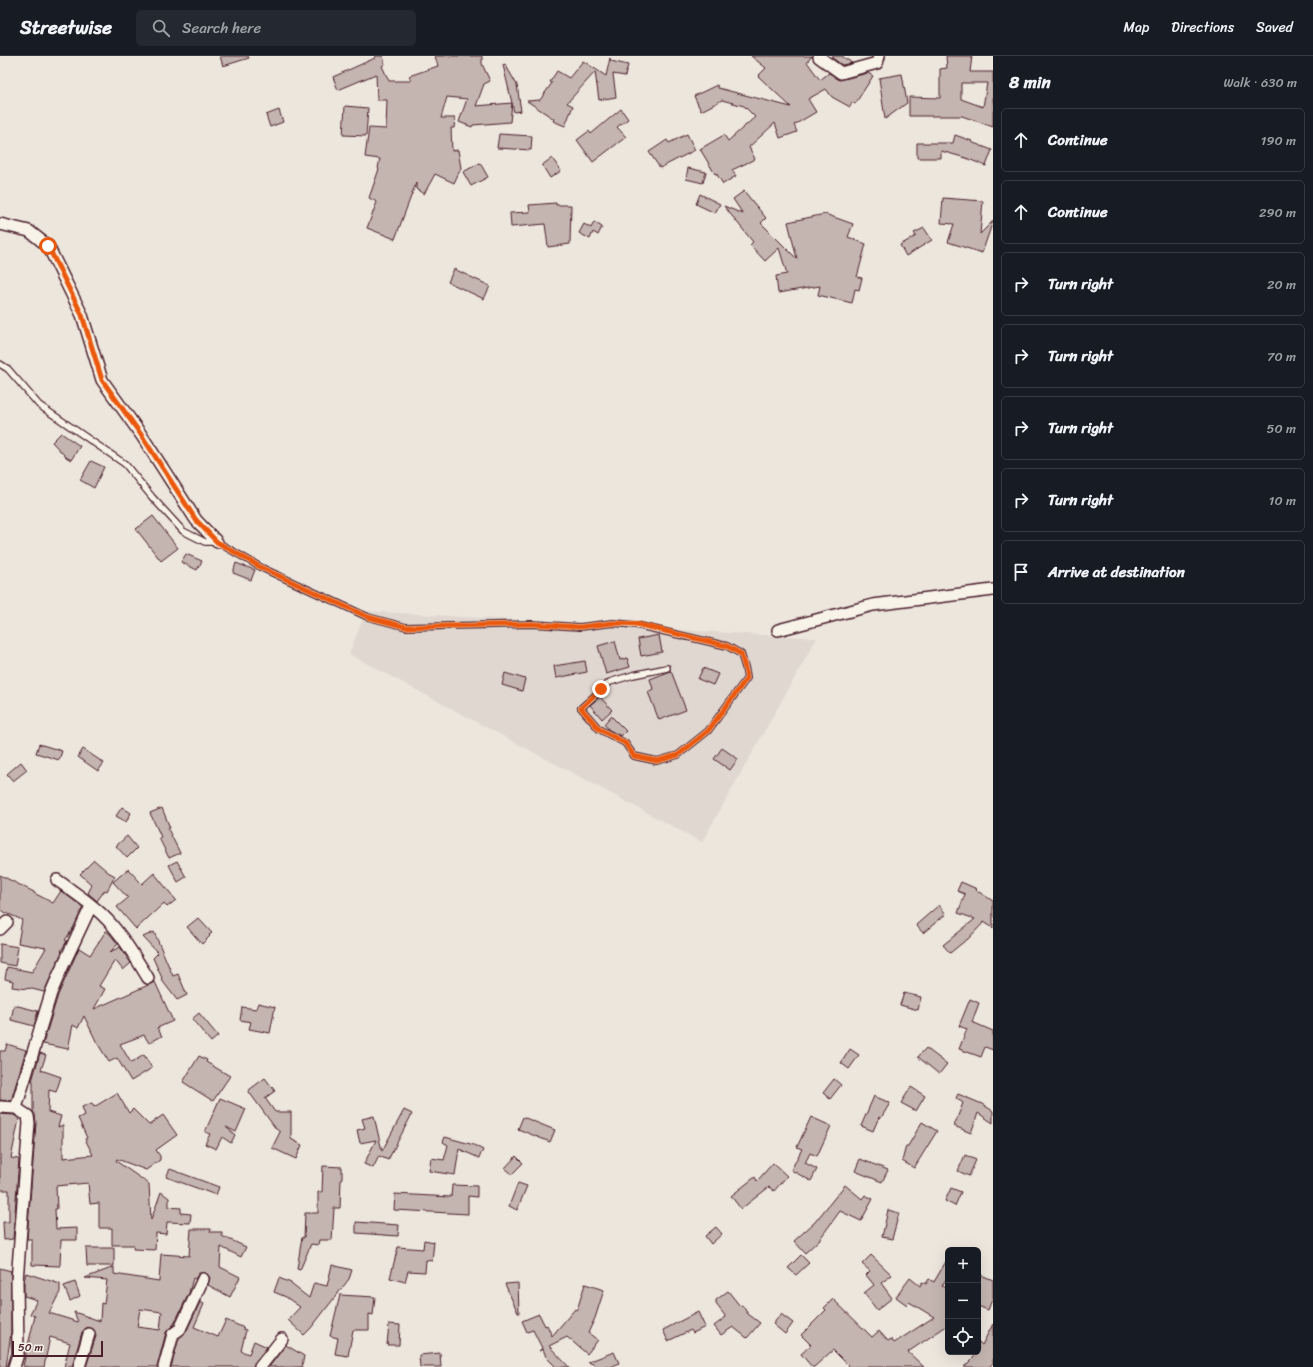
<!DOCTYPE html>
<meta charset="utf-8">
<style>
body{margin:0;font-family:Sriracha,sans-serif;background:#242831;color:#f1f3f6}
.controls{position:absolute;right:12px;bottom:12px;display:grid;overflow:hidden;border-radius:6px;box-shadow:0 4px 16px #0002}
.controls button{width:36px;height:36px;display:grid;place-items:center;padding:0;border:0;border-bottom:1px solid #363941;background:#171b24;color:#f1f3f6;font:20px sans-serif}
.scale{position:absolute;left:12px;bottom:10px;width:91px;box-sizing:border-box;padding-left:4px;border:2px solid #4a1f2b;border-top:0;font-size:11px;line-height:14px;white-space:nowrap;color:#4a1f2b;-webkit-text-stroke:3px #f7f3e8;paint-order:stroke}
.stop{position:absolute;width:12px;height:12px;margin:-9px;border:3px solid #ea580c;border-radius:50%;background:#fff}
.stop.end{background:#ea580c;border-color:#fff;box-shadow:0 1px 4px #0008}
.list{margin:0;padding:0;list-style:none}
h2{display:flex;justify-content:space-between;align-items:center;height:52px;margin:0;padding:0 16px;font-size:17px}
h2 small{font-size:13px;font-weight:400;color:#9ea1a6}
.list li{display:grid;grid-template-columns:26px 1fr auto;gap:12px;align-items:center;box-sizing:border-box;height:64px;margin:0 8px 8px;padding:0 8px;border:1px solid #363941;border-radius:6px}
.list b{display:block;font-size:15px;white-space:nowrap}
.list em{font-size:13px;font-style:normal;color:#9ea1a6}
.icon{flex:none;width:22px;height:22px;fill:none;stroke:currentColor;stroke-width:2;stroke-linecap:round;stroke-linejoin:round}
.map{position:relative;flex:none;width:993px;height:1311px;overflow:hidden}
header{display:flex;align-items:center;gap:24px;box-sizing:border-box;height:56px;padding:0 20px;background:#171b24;border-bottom:1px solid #363941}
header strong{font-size:19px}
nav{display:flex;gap:22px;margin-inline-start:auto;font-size:14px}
.search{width:280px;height:36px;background:#242831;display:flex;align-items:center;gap:10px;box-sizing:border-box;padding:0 14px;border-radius:6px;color:#9ea1a6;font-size:15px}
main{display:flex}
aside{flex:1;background:#171b24}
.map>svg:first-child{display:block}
.built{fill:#e0d7d0}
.building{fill:#c4b5b0;stroke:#4a1f2b;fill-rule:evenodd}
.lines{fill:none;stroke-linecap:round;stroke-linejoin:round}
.service-casing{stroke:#4a1f2b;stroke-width:8}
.minor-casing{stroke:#4a1f2b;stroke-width:14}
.service{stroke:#f7f3e8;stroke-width:5.5}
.minor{stroke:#f7f3e8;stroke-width:11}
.route{stroke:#ea580c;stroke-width:5}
</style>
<header>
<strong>Streetwise</strong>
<div class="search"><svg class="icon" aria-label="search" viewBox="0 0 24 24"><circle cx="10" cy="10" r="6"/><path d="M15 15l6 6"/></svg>Search here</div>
<nav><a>Map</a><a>Directions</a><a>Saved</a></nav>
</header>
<main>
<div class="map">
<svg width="993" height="1311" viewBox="0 0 993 1311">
<rect width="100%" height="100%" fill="#ece6dd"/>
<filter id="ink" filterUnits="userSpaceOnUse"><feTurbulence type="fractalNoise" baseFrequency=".025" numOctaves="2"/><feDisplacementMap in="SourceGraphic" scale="8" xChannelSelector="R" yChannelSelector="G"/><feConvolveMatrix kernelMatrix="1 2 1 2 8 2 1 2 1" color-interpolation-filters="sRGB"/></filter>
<g filter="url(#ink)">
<!-- built -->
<path class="built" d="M366,555l451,27 -115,204 -353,-188z"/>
<!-- building -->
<path class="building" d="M220,0h28l1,2 -26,8z
M375,0h8l2,8 -3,2 7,15h22l-2,-5 29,-10 -3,-10h47v8l8,17 -6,3 -8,22 36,-3 -9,-38 2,-1 12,21 4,26 -7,1 -2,-9 -2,19 -37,3 -1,2 -13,-5 8,-23 -20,-2 -6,21h14l-1,10h-3l1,23 6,-1 3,18 -7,15 -19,-9 -11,20 -8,-5v-6l-21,56 -28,-11 10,-26 -8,-4 10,-29 -1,-1 2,-9 -15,-2 4,-29 17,1 1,-29h-10l-1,-26 -38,16 -5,-13 42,-19z
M751,0h61l-5,6 13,18 9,-7 11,7 28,-7 5,3 -18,28 -3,-2 -2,5 -18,-10 -6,-8 -18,10 8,13 -22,13 3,7 -17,6 -5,-15 -26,24 6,12 -23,11 4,6 -13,8 -7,-11 -1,1 -15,-25 24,-14 4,6 27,-24 -11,-11 -22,-6 -21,11 -7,-15 23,-11 1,3 73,19 -33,-31 8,-8z
M832,0h10l10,7 -10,2 -7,-5z
M946,0h26l-2,16h23v55l-31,-11h-53v-19l31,1v-29l7,-1zM961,27h26l-4,24 -22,-8z
M610,2l1,3 17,4 -3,11 -12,-2 3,23 -17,3 -4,-28 -28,31 6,3 -8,20 -12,-5 1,-2 -27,-18 13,-1 12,-17 -2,-1 7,-11 12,7 14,-17 23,15z
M902,18l5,29 -22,16 -6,-41z
M345,50l23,2 -2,28 -23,-1z
M621,53l7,10 -11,8 9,10 -33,25 -16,-22 12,-9 2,3z
M279,54l4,12 -13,5 -4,-12z
M499,78l33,2 -1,14 -34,-2z
M687,78l8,16 -35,18 -11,-16 18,-12 2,3z
M955,79l17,6 -1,1 21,8 -6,16 -20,-8 -25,-7v7h-24v-15h36z
M552,102l9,13 -11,7 -8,-13z
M480,107l8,14 -17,9 -8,-14z
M688,112l18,4 -3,11 -17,-4z
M744,135l22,27 -5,5 36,36 -9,-37 37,-8 28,10 -5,13 18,7 -9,33 5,1 -3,12 -4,-1 -3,14 -34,-8 2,-9 -42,7 -2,-17 11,-2 -8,-26 -14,13 -15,-16 3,-3 -29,-36 19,8 -10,-15z
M700,138l20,10 -5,9 -19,-9z
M943,142l40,3 -3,33 13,-13 -11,32 -34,-11 6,-18 -13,-1z
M556,147v2h15l-1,39 -22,3 -3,-23 -34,3 -1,-14 20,-1 -1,-7z
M594,166l8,5 -4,8 -5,-3 -3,7 -11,-6 5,-9 7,4z
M924,172l8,12 -26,16 -6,-11 16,-9 -2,-3z
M454,213l36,17 -6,13 -36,-17z
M61,377l19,13 -9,14 -5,-3 -14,-15z
M91,405l13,6 -10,21 -14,-8z
M153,460l25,32 -17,13 -25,-32z
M186,498l16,7 -5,9 -16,-8z
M236,507l19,7 -4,10 -18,-7z
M659,579l3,17 -21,4 -3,-17z
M615,585l5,19 7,-2 3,9 -24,7 -8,-28z
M585,605l2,11 -31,6 -2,-12z
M703,612l15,6 -5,11 -15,-6z
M671,615l15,39 -27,10 -11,-28 5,-3 -3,-10z
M505,617l20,6 -3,12 -20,-6z
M600,641l12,13 -10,9 -12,-14z
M611,660l15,15 -5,5 -12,-6 -5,-6z
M39,688l23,7 -3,9 -23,-7z
M722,692l16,11 -8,11 -16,-11z
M83,693l21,14 -6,8 -20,-14z
M21,706l6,8 -14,11 -6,-7z
M122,751l9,6 -5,9 -10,-6z
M162,752l8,20 -2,1 12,24 -11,5 -10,-20 2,-1 -11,-24z
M127,780l10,12 -10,10 -11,-12z
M94,804l14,12 7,4 -8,15 -2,-1 -8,11 -9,-8 4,-8 -12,-11z
M177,805l9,16 -8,5 -9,-17z
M128,813l14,15 12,-11 22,27 -9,7 -3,-4 -28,26 -19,-22 11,-9 -15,-16z
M0,819l34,17v1l19,10 8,-12 22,16 -9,20 -9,13 2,1 -6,10 1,1 -18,40 -16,-4 -1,1 -15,-2 1,-6 -8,-2 2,-12 25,5 14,-24 -28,-5 4,-23 -22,-10z
M961,826l16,7 -1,1 17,11v27l-9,-6 -17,18h-1l-16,13 -7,-8 32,-26 -17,-6 7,-19 -8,-3z
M939,849l7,9 -23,19 -7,-8z
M198,862l14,15 -3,2 1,1 -8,8 -15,-17z
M106,875l3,2 9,11 -8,8 10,-5 11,16 -8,7 -8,-10 -16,26 6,3 -11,20 61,-27 18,39 -16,7 5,8 -13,7 -5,-8 -24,9 11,19 13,-8 8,13 -21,13 -14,-23 -8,4 -13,-21 -12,-25 -6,12 -5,-3 -5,24 -25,-5 15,-49 21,-47 11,7z
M154,876l19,44 5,-2 9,21 -10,5 -16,-21 1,-1 -9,-20 5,-5 -15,-16z
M0,888l18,3 -3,19 -15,-3z
M904,937l17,4 -3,13 -18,-5z
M970,943l9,4 -7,19 21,9v19l-8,-3 -4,10 -22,-8 8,-20 -8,-3z
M258,947l17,4 -5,26 -21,-4 2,-7 -11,-2 2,-13 14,2z
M14,949l24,6 -4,15 -23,-6z
M199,957l19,23 -7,6 -19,-23z
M7,988l19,6 -15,51 -11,-1v-49h5z
M926,992l21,16 -8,10 -21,-17z
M850,993l9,6 -10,14 -8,-6z
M40,997l6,2 -5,15 20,7 -5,15 -7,-2 -1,22 13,4 -3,11 5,-2v33l30,-3 -8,-16 2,-1 -9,-20 7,-3 -3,-8 10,-4 2,4 23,-14 12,20 4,-4 16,16 14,-10 14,20 -21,15 4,6v4l-14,10 -29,-11 -1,2 33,23 2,36 10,-28 8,6v9l12,1v5l10,1 -1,9 -23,-1 -1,12 -10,-1 -1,17 -22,-1 1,-4h-22v-17h-13v-25l-9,1 -2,-21 -32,3 1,23h-2l1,20 21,-1v12h-16l-1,26 -28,-1v-26h-5l9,-116 -1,-8 -2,-4v-30h-1z
M199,1000l8,4 -1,2 24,14 -17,25 -30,-19z
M265,1022l10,13 -10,7 10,14h16v27l11,6 -6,14 -24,-11 8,-16 -4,-3 -27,-37v-2z
M834,1023l7,6 -11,14 -7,-6z
M911,1031l14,9 -9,15 -15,-8z
M958,1038l24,10 11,7v12l-15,-10 -7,20 -17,-7 9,-23 -7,-5z
M874,1040l16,7 -9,15 -2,-1 -6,14 -12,-5z
M220,1042l26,11 -10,23 -10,-5 9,8 -4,8 -9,-6 -6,12 -11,-5 5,-10 -5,-2z
M404,1054l8,4 -24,46 -9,-4 -6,12 -9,-4 12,-24 -16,3 -3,-13 8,-2 -3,-9 12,-3 8,35z
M0,1058l14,1 5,4 -8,39 8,1 -6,80 -9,1 -1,-18h6v-32h-9z
M523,1061l32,13 -5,12 -32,-13z
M811,1061l20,9 -14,30 -7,-3 -5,10 12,6 -6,12 -20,-11 11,-21 -5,-2z
M922,1066l15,9 -23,37 -12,-7 4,-15h2z
M445,1081l29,8 9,5 -4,8 -20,-9 -4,26 -26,-4 2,-13 13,2 4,-15 -5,-3z
M965,1099l11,5 -7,16 -11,-5z
M516,1100l7,7 -11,11 -7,-6z
M860,1103l28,11 -6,12 -27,-11z
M773,1107l14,13 -13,15 -5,-4 -28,22 -10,-13 24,-19 2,4z
M323,1110l19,1v12h-1l-1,29h-6l-2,32h-13l-1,5 -7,-1 -11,26 -3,-1 5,-32 2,1 1,-25h13v-21h4z
M170,1113l49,18 -3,8 -50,-18z
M518,1127l9,3 -10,24 -8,-4z
M452,1129l25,1v11l-9,-1v18l-74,-4 1,-16 56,3z
M845,1129l17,14 3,-4 8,4 -12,22 -21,-10 -21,29 -14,13 -11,-12 21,-19z
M951,1132l10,4 -6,14 -10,-5z
M888,1154l11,3 -7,26 -10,-2z
M356,1166l43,3 -1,11 -42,-3z
M716,1171l6,7 -11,10 -6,-8z
M191,1173h20l-1,3h12v4l24,11 -5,10 -20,-10 -1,20 20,10 -10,20 -22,-12 2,-7 -4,-5h-7l-4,6 -2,-1 -4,15 -15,31 -8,8 -9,35h-71l10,-31 -2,-6 -6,-3 -3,2 -3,3 -10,35h-8l6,-24 -20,-6 -6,30h-16l-5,-1 12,-50 -5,-2 7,-14 -13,-4v-15l2,-8 34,11v8l-11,21 29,9 -4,-10 26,9 1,-18 3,1 3,-24 -22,-2 29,-11v7l45,7 2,-27 28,2zM140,1253l22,3 -2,18 -23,-3z
M424,1184l10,2 -2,19 -6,-1 -1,12 -17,-1 -3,11 -15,-4 8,-31 25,2z
M86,1192h28v18h-27z
M801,1199l8,8 -13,12 -8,-7z
M871,1199l21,20 -11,8 11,15 -15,12 -13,-17 10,-8 -8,-10 4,-4 -8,-7z
M948,1202v18l-6,10 6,4v35l-40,27 16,15h-74l-17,-17 -19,17h-2l-11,-13 10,-9 -10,-10 25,-25 -2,-2 9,-9 39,38 7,-6 9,10 3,-2 3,4 40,-26 -25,-15 -2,3 -11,-8 14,-19 10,8 2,-4 4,2 3,-5 5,3z
M332,1209l20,5 -3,9 -38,49 -7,7 -16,-15 12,-13 -14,-10 -12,-5 5,-14 12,5v1l18,14 5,-15 13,3z
M0,1212l11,3v62l-5,34h-6z
M981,1219l12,5v17l-5,13 -10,-4v-23z
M75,1226l5,14 -10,5 -6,-15z
M518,1227l1,30h-1l-13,-29z
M585,1228l19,6 -9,28 -7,15 10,7 -11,14 -20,-17 -18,9 20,21h-13l-10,-10 -3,-8 -4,2 3,-3 -9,-18 -6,2 -5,-11 17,-7 6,12 2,-1 5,11 23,-27 2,1z
M728,1235l12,15 2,-1 6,9 12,9 -13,15 -14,-11 -12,8 -7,-9 12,-9 -10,-13v-4z
M340,1239l35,2 -2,18 -4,-1v16h-16l-5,26 -13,-2 3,-16 -8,-2z
M200,1246l4,2 -10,23 24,10 8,-17 18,8 -1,1 3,1 -5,21 8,3 5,-13 13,6 -13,16 -1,4h-82l8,-29 7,-6z
M698,1256l7,15 -12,6 -2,-3 -23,11 -5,-11z
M781,1258l12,9 -8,11 -12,-10z
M389,1268l11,1 -1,20h-12z
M993,1268v39l-4,4h-25l14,-14v-12l4,4z
M286,1289l18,11 -2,11h-33z
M614,1296l5,11 -8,4h-11l-12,-5z
M440,1297l1,14h-21l-1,-12z"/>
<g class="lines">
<defs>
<path id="service" d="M0,308l8,5 31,36 86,59 27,33 31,34 22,11h12l45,26 106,49 38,10 126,-3 48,3 33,-4 23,2 91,21 14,8 4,13 2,11 -39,53 -30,24 -21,6 -23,-5 -9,-13 -26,-14 -18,-21 29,-26 23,-7 34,-7"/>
<path id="minor" d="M819,1l22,16 36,-10 2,-7
M0,168l29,7 19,15 34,69 20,65 40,56 54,84 21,22
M778,574l95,-25 120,-15
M57,824c18,13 40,27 55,45 14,16 25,35 36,53
M0,873l7,-7
M0,1051l16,1 12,8 1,7 -12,158 1,73 -4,13
M16,1052l35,-115 9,-21 31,-66
M79,1311l10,-33
M164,1311l9,-33 7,-5 23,-50
M260,1311l22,-28"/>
</defs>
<!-- service casing -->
<use href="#service" class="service-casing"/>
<!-- minor casing -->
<use href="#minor" class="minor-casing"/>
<!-- service -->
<use href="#service" class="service"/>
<!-- minor -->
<use href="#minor" class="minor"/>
</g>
</g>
<g class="lines" filter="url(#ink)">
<!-- route -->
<path class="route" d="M48,190l34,69 20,65 40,56 54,84 21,22 45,26 106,49 38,10 126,-3 48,3 33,-4 23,1 91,22 14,8 4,14 2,10 -39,53 -30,24 -21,6 -23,-5 -9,-13 -26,-14 -18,-21 20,-19"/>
</g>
</svg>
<div class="controls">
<button>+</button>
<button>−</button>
<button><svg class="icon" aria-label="locate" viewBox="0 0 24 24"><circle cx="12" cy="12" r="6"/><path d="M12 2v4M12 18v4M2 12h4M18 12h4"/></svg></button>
</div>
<div class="scale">50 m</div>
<div class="stop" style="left:48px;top:190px"></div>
<div class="stop end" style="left:601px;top:633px"></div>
</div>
<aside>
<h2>8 min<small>Walk · 630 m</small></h2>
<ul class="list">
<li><svg class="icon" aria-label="ahead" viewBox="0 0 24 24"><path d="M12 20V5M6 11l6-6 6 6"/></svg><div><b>Continue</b></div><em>190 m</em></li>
<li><svg class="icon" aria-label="ahead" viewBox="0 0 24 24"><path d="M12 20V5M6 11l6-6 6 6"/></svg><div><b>Continue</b></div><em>290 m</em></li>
<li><svg class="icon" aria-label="right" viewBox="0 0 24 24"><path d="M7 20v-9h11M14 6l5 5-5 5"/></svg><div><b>Turn right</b></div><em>20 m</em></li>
<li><svg class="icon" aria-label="right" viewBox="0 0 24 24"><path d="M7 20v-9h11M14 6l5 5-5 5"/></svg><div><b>Turn right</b></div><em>70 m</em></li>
<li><svg class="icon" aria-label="right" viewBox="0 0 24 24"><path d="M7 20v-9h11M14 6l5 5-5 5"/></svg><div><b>Turn right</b></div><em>50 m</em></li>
<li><svg class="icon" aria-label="right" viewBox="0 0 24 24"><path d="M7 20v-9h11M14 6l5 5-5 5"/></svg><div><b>Turn right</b></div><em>10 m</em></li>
<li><svg class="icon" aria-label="arrive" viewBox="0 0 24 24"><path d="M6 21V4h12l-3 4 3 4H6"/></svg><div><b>Arrive at destination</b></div></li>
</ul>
</aside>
</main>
